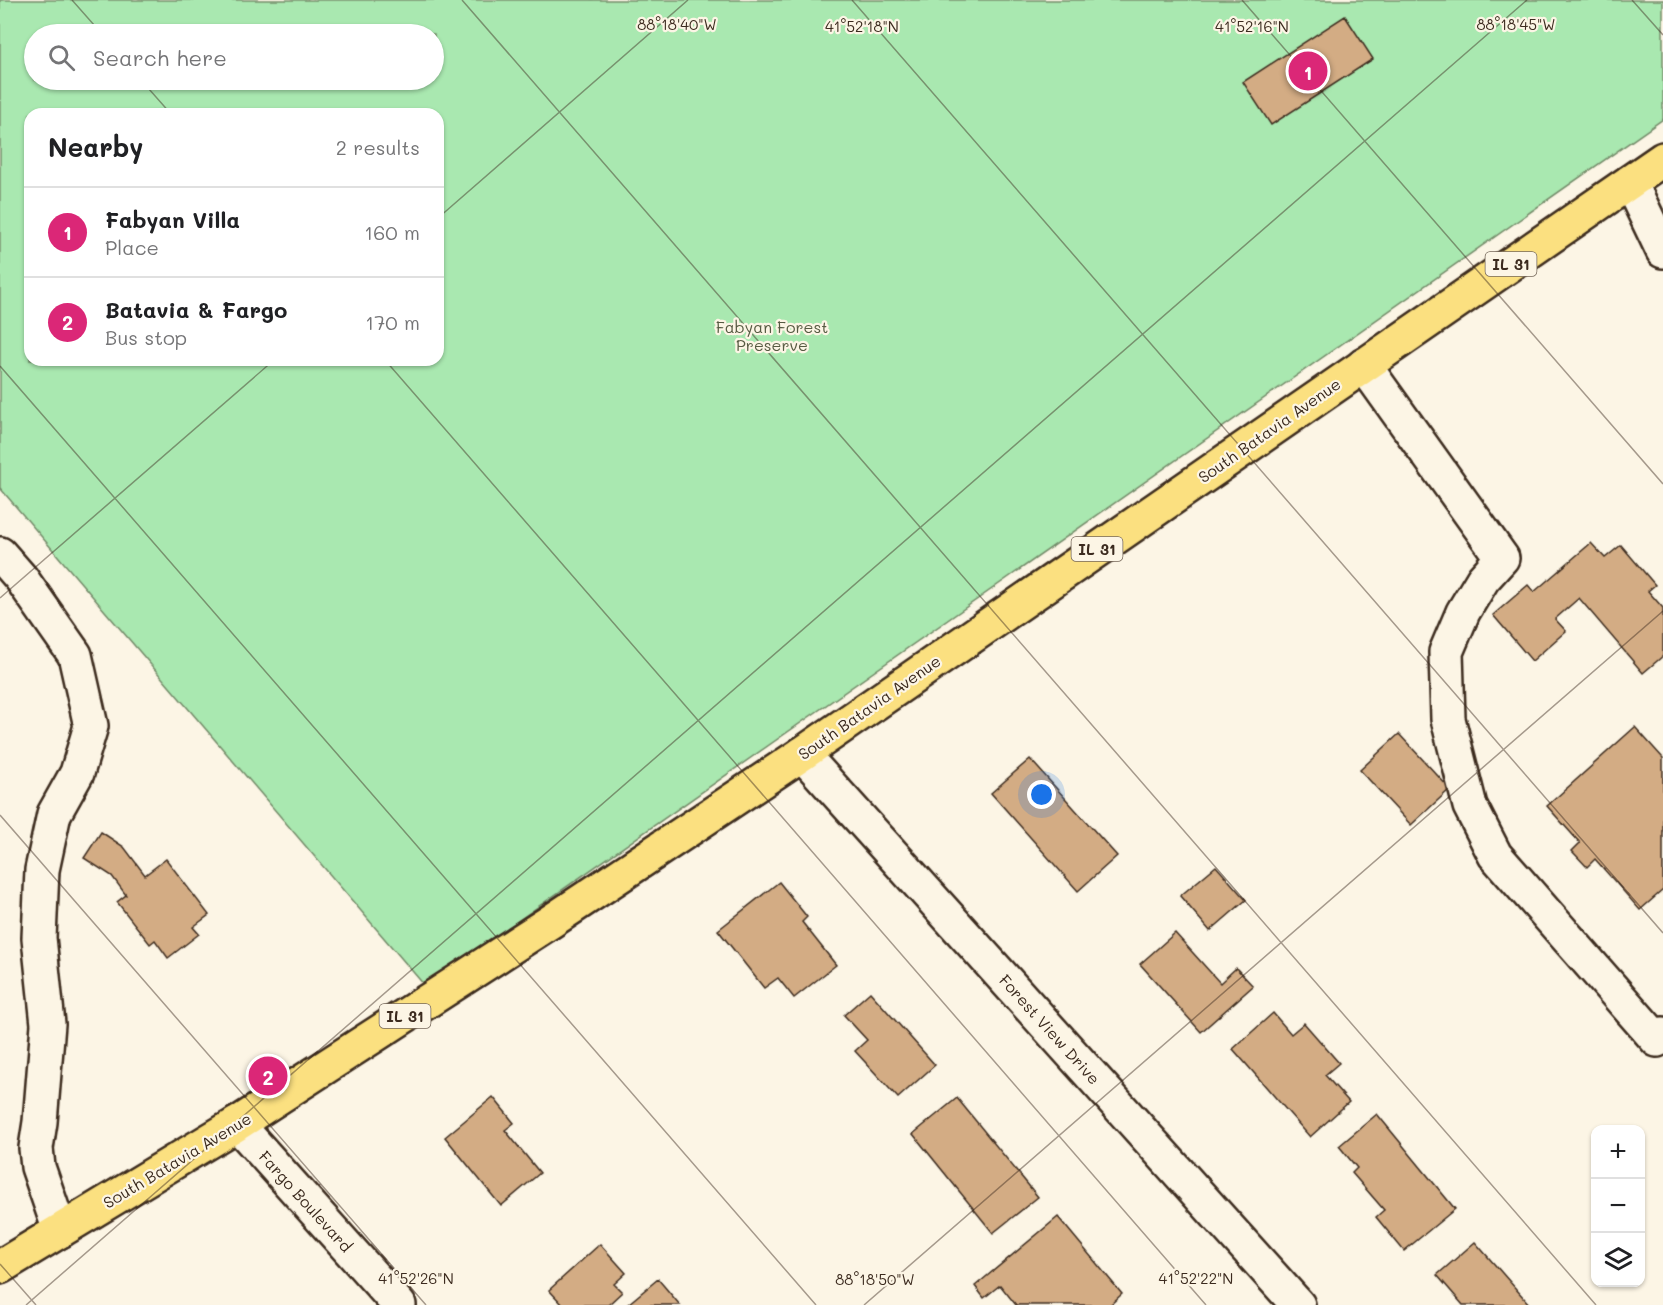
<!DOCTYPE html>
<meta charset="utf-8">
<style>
body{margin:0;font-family:Mali,sans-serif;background:#f2f2f2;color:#202124}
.controls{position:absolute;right:18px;bottom:18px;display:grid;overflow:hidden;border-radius:12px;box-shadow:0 2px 4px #0004}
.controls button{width:54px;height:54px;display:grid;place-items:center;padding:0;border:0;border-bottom:2px solid #e0e0e0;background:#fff;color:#202124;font:30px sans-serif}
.you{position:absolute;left:1042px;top:795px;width:21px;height:21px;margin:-15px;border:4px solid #fff;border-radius:50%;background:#1a73e8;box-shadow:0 0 0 9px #1a73e833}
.badge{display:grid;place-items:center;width:39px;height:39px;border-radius:50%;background:#db2777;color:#fff;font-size:20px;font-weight:700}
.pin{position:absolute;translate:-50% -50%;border:3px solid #fff;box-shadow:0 2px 6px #0006}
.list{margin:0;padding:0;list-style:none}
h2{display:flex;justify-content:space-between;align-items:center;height:78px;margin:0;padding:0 24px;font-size:26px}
h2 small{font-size:20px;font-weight:400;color:#757577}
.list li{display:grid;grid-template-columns:39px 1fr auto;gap:18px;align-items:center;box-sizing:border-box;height:90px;padding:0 24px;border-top:2px solid #e0e0e0}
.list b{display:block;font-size:22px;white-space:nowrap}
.list p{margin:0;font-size:20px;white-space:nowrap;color:#757577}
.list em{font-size:20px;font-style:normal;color:#757577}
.icon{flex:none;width:33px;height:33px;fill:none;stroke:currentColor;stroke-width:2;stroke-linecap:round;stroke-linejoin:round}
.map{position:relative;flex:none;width:1663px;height:1305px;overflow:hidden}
.search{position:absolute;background:#fff;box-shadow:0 2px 4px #0004;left:24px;top:24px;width:420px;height:66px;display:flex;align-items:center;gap:15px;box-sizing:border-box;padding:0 21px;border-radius:33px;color:#757577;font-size:22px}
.panel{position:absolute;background:#fff;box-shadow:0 2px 4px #0004;left:24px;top:108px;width:420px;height:258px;border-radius:18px}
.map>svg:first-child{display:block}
.green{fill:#a9e8b0;stroke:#728967;stroke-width:1.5;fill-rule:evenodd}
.building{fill:#d3ac84;stroke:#3b2a1e;stroke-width:1.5}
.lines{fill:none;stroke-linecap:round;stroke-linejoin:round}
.minor-casing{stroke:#3b2a1e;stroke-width:38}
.major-casing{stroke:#3b2a1e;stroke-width:38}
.minor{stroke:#fcf5e5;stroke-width:33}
.major{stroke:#fbe080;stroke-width:33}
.ticks{fill:none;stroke:#3b2a1e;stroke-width:1.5;stroke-opacity:0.45}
.labels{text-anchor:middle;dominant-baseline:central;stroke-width:4.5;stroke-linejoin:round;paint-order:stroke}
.shield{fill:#fcf5e5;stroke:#75675a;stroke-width:1.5}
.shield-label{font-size:15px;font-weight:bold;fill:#3b2a1e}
.park-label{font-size:16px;fill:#565a42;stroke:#fcf5e5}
.street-label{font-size:16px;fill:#3b2a1e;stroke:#fcf5e5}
.ticks-label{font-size:15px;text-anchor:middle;fill:#3b2a1e;stroke:#fcf5e5;stroke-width:4.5;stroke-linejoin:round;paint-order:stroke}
</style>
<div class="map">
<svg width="1663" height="1305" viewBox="0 0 1663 1305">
<rect width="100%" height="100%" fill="#fcf5e5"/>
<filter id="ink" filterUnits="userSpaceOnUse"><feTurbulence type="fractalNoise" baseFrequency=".0167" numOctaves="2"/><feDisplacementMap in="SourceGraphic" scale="12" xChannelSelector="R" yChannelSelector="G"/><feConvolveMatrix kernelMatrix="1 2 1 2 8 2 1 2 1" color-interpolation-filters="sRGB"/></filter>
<g filter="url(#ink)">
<!-- green -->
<path class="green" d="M0,0h1663v119l-1238,867 -425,-498zM34,34h400v46h-400zM30,114h408v246h-408z"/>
<!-- building -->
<path class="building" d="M1345,16l28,43 -102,66 -28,-43z
M1591,543l14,15 16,-13 34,40 -7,6 15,17v48l-20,17 -64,-75 -24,21 11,12 -34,30 -39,-46 35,-30 6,7z
M1635,727l28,31v132l-23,20 -45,-51 -8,8 -15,-16 8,-8 -33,-37z
M1399,734l51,55 -39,36 -51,-55z
M1030,759l87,97 -39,35 -87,-98z
M101,832l23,15 21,28 21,-16 43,56 -16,12 6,7 -31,24 -13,-18 -5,4 -33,-42 9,-7 -14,-19 -28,-18z
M1216,866l30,34 -36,31 -30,-35z
M779,882l28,35 -5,5 34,43 -42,33 -16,-20 -14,10 -46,-58z
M1175,933l45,50 16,-15 17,18 -52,46 -61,-68z
M870,992l65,73 -37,33 -43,-47 12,-11 -23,-25z
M1273,1013l18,21 13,-11 35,40 -14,12 24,27 -39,35 -77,-88z
M493,1097l21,26 -9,7 35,43 -39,33 -56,-69z
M957,1098l81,99 -45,36 -80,-99z
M1377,1114l78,95 -51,42 -28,-34 8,-7 -32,-37 5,-5 -18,-22z
M1058,1217l64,77 -12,11h-94l-16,-20 -16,13 -9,-12z
M1475,1242l55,63h-67l-26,-30z
M600,1244l26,29 -12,11 8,8 -14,13h-45l-14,-15z
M658,1279l22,26h-51l-1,-1z"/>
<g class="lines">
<defs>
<path id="minor" d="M1630,182l33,69
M1364,365l138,193 -19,21 -20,33 -17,40 2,67 22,87 25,49 162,185 6,-6
M0,554l21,24 54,77 16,71 -14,47 -23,41 -12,56 -3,68 9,86 -8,98 -4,26 2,19 22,64
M802,754l496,551
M237,1124l162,181"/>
<path id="major" d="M0,1267l237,-143 313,-202 252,-168 861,-595"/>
</defs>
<!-- minor casing -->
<use href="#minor" class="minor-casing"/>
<!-- major casing -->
<use href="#major" class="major-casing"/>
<!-- minor -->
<use href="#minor" class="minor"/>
<!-- major -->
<use href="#major" class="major"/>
</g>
</g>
<!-- ticks -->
<path class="ticks" d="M72,0l30,34M462,0l1134,1305M852,0l811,933M1242,0l421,484M1632,0l31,35M141,80l30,34M438,218l250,-218M385,360l821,945M0,366l816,939M0,598l274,-238M0,815l426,490M0,1264l36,41M26,1305l1501,-1305M864,1305l799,-694"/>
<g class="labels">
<!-- shield labels -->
<g class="shield">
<rect x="1485.5" y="252" width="51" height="24" rx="4.5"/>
<rect x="1071.5" y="537" width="51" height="24" rx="4.5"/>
<rect x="379.5" y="1004" width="51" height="24" rx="4.5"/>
</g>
<g class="shield-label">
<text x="1511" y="264">IL 31</text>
<text x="1097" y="549">IL 31</text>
<text x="405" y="1016">IL 31</text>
</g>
<!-- park labels -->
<g class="park-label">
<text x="772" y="326">Fabyan Forest<tspan x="772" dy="18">Preserve</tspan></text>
</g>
<!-- street labels -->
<g class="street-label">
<text transform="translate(1269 430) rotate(-35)">South Batavia Avenue</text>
<text transform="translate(869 707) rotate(-35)">South Batavia Avenue</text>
<text transform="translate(1050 1029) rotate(48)">Forest View Drive</text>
<text transform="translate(177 1160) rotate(-31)">South Batavia Avenue</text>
<text transform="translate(306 1201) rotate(48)">Fargo Boulevard</text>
</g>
</g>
<g class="ticks-label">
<text x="677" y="30">88°18'40"W</text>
<text x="1516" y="30">88°18'45"W</text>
<text x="862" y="32">41°52'18"N</text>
<text x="1252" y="32">41°52'16"N</text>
<text x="416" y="1284">41°52'26"N</text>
<text x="1196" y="1284">41°52'22"N</text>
<text x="875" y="1285">88°18'50"W</text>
</g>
</svg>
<div class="controls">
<button>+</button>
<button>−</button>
<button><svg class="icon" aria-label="layers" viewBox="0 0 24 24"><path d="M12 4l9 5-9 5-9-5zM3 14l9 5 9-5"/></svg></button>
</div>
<div class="you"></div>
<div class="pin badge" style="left:1308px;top:71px">1</div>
<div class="pin badge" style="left:268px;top:1076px">2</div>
<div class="search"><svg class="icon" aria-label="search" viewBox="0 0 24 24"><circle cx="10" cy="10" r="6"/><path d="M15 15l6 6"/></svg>Search here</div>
<section class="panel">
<h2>Nearby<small>2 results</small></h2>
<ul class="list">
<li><span class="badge">1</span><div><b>Fabyan Villa</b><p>Place</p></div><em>160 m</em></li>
<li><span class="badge">2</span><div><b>Batavia &amp; Fargo</b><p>Bus stop</p></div><em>170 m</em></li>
</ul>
</section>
</div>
